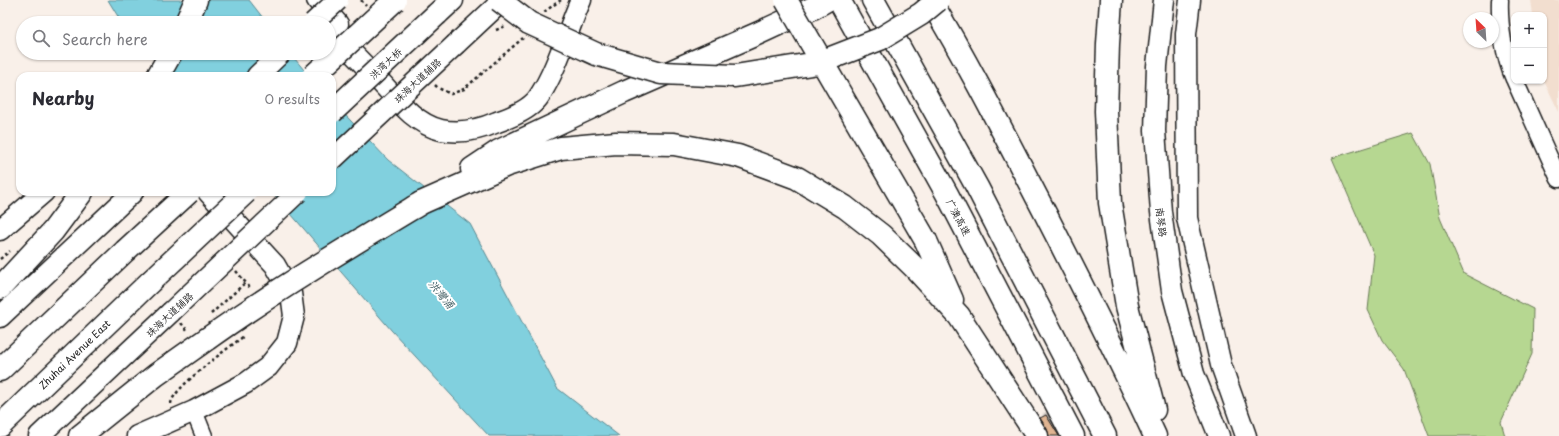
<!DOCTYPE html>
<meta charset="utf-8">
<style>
body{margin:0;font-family:"Playpen Sans","LXGW WenKai TC",sans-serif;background:#f2f2f3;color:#2b2b33}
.controls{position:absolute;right:12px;top:12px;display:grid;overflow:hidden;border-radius:8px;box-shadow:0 1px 3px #0004}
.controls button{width:36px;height:36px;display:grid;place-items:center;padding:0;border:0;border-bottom:1px solid #e1e1e2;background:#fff;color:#2b2b33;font:20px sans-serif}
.compass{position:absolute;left:1463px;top:12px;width:36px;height:36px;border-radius:50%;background:#fff;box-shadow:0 1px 3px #0004;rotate:335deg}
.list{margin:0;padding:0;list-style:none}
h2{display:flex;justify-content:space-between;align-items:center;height:52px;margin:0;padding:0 16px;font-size:17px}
h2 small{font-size:13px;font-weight:400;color:#7c7c81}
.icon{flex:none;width:22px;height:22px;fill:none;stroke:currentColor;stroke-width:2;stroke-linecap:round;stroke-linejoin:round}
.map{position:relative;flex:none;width:1559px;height:436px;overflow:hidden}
.search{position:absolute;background:#fff;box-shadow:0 1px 3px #0004;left:16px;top:16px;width:320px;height:44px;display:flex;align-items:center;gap:10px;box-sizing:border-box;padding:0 14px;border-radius:22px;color:#7c7c81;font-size:15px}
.panel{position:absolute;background:#fff;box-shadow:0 1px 3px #0004;left:16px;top:72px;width:320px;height:124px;border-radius:12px}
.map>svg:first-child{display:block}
.built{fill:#f2decf}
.green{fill:#b6d791;stroke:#697a56}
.water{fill:#81d0de;stroke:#598890}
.building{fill:#e0b491;stroke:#1c1c1c;filter:url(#shadow)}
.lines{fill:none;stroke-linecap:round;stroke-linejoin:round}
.minor-casing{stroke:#1c1c1c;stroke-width:19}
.major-casing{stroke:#1c1c1c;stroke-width:23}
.highway-casing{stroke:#1c1c1c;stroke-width:25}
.path{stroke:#1c1c1c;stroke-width:2.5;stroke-dasharray:3 3;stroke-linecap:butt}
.minor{stroke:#fff;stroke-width:16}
.major{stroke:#fff;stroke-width:20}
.highway{stroke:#fff;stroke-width:22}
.major-bridge-casing{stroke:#1c1c1c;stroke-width:23;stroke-linecap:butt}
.highway-bridge-casing{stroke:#1c1c1c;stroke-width:25;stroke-linecap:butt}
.major-bridge{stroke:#fff;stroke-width:20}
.highway-bridge{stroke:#fff;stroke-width:22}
.labels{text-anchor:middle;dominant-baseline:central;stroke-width:4;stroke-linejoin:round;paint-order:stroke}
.street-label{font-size:10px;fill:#1c1c1c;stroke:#fff}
.water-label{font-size:11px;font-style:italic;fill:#3f5b60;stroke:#fff}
</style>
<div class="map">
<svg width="1559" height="436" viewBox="0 0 1559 436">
<defs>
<filter id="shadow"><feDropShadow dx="3.5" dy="-3.5" stdDeviation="1" flood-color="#0004"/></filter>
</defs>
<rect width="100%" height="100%" fill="#f9f0e9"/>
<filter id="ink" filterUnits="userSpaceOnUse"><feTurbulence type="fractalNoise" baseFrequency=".025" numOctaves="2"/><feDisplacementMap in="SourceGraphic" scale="8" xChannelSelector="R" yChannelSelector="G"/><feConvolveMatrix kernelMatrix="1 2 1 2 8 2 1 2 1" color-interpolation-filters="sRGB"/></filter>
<g filter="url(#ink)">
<!-- built -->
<path class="built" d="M1531,0h28v112l-15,-31v-66h-11z"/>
<!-- green -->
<path class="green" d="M1413,133l17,31 10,54 24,56 69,35 -1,45 -31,68 4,14h-76l-25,-67 -22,-29 -14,-30 6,-55 -42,-97z"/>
<!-- water -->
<path class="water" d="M108,0h141l18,23h-145z
M149,53h141l19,23h-139z
M332,101l56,59 82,64 87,164 62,48h-130l-97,-105 -120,-139h60z"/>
<!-- building -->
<path class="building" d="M1046,415l13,21h-10l-2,-7 -7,-11z"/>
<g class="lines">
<defs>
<path id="minor" d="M1500,0c-1,24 4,57 14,79
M1515,81l44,98
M194,411l10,25"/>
<path id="major" d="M317,0l21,24
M1164,0l-7,66 -2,65 6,81 11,79 22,83 25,62
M1190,0l-4,34 1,184 34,147 25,71
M329,29c16,16 31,32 47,48 18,19 38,47 65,53 20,4 38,0 56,-8 15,-5 35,-13 43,-27 18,-28 27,-64 41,-95
M456,44l47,-44
M257,76l24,-23
M0,230l44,-38
M0,317l133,-125
M39,436l132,-124
M137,436l57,-25 52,-28 22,-16 19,-24 7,-27 -3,-23 -16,-28 -67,-73"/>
<path id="highway" d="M839,0l108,194 126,242
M873,0l104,187 128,249
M930,0c41,68 77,140 114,211 38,74 76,149 111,225
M1111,0l-3,44 -2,67 4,92 17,103 27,104
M437,14l15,-14
M186,23l10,-23
M158,76l13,-23
M472,169l27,-18 125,-59 135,-59 54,-25 14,-8
M421,203l86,-38 54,-17 55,-5 58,1 64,12 59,22 48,29 36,28 33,32 45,49 78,120
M926,241l26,59
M0,288l53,-57 29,-39
M0,370l125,-119
M0,426l150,-144
M80,436l76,-61 51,-36"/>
</defs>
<!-- minor casing -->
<use href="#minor" class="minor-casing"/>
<!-- major casing -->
<use href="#major" class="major-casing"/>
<!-- highway casing -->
<use href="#highway" class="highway-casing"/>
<!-- path -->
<path class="path" d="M361,0l5,6
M544,12l17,-12
M496,30l10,-4
M435,85l3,3 13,6 13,-5 59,-51
M0,259l10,-8
M236,271l15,18
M211,314l35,-32
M181,323l8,9
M171,404c0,-15 60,-58 73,-68"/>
<!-- minor -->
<use href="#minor" class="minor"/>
<!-- major -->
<use href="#major" class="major"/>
<!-- highway -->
<use href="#highway" class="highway"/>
<defs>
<path id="major-bridge" d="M313,23l25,-23
M332,160l124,-116
M171,312l127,-120"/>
<path id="highway-bridge" d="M499,0l30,23 67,31 65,19 74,3 83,-13 62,-24 41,-25 17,-14
M786,0l140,241
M313,76l82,-76
M332,112l105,-98
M125,251l64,-59
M150,282l96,-90
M207,339c69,-49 141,-92 214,-136"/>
</defs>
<!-- major-bridge casing -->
<use href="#major-bridge" class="major-bridge-casing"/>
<!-- highway-bridge casing -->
<use href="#highway-bridge" class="highway-bridge-casing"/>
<!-- major-bridge -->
<use href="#major-bridge" class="major-bridge"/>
<!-- highway-bridge -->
<use href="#highway-bridge" class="highway-bridge"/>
</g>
</g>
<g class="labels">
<!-- street labels -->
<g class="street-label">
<text transform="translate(385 63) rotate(-43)">洪湾大桥</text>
<text transform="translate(417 80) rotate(-43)">珠海大道辅路</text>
<text transform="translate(959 217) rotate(62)">广澳高速</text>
<text transform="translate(1162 222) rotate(83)">南琴路</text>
<text transform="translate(169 314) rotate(-43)">珠海大道辅路</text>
<text transform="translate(74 354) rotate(-44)">Zhuhai Avenue East</text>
</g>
<!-- water labels -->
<g class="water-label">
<text transform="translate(442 294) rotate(51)">洪灣涌</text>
</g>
</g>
</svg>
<div class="controls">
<button>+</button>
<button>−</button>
</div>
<svg class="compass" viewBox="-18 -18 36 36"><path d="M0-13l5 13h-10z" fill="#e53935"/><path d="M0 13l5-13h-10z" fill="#7c7c81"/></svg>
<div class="search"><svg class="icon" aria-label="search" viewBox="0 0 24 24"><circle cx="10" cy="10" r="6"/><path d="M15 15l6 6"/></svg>Search here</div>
<section class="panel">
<h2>Nearby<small>0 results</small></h2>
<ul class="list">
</ul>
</section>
</div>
